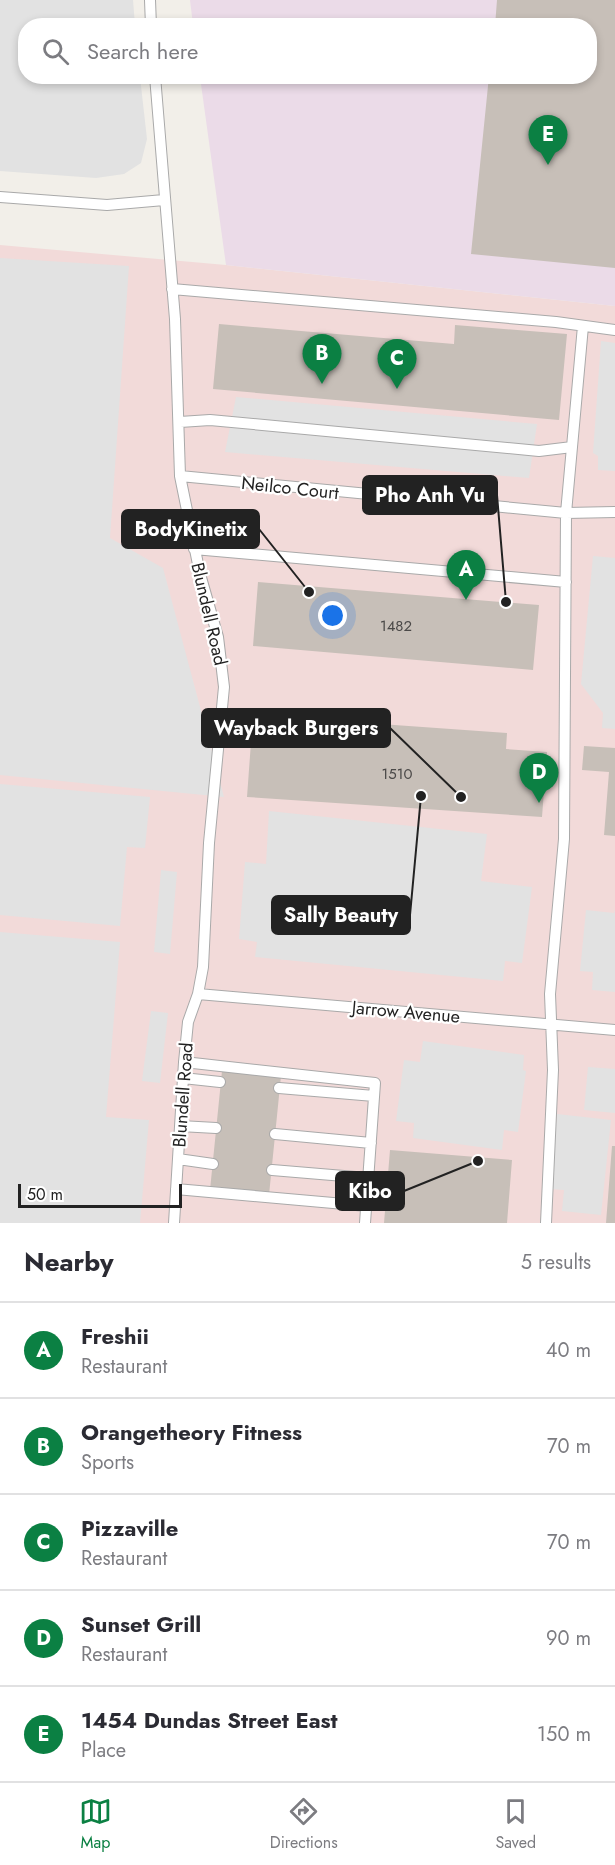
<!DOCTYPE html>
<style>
body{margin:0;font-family:Jost,sans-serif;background:#f2f2f3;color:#2b2b33}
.scale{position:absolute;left:18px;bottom:15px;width:164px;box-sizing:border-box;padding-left:6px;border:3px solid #222;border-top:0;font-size:16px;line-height:21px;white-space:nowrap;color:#222;-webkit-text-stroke:4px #fff;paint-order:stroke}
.you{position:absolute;left:333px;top:616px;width:21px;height:21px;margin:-15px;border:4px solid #fff;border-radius:50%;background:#1a73e8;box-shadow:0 0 0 9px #1a73e833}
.badge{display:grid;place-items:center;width:39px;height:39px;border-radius:50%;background:#0b8043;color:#fff;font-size:20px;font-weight:700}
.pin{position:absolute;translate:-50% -50px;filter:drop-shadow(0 2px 3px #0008)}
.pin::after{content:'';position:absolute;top:32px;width:21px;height:18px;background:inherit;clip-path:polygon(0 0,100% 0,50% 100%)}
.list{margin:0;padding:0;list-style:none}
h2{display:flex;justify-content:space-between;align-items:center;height:78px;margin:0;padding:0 24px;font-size:26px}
h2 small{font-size:20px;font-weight:400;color:#7c7c81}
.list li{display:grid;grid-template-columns:39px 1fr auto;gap:18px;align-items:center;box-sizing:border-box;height:96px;padding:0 24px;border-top:2px solid #e1e1e2}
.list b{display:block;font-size:22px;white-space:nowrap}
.list p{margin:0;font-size:20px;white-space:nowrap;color:#7c7c81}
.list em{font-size:20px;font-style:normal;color:#7c7c81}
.icon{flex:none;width:33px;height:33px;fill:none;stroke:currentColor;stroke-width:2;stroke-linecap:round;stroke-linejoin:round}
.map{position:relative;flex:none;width:615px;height:1223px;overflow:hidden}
.search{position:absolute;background:#fff;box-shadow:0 3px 9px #0003;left:18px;right:18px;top:18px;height:66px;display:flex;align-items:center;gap:15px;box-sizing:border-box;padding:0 21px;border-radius:24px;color:#7c7c81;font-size:22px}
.sheet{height:558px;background:#fff}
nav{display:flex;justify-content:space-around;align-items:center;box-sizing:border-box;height:84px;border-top:2px solid #e1e1e2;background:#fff;font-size:16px;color:#7c7c81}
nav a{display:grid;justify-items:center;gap:3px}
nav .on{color:#0b8043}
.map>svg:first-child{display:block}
.commercial{fill:#f2dad9}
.industrial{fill:#ebdbe8}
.parking{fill:#e2e2e2}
.building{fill:#c7bfb8}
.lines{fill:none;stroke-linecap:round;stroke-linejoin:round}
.lane-casing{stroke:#a9a9a9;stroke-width:12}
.lane{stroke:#fff;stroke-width:10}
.labels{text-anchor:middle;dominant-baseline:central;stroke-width:4.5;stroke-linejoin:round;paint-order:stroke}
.number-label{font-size:15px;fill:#4b4948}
.street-label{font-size:18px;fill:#222;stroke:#fff}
.leader{fill:none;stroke:#222;stroke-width:2}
.callout-dot{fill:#222;stroke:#fff;stroke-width:2}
.callout{fill:#222;stroke:#222;stroke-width:2}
.callout-label{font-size:20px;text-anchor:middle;font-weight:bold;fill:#fff}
</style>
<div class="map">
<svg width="615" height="1223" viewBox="0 0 615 1223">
<rect width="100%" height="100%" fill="#f2efe9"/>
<!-- commercial -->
<path class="commercial" d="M0,245l226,20 389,41v917h-615z"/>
<!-- industrial -->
<path class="industrial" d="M190,0h425v306l-389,-41 -26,-188 390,-1v-50l-397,-1z"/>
<!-- parking -->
<path class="parking" d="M0,0h133l2,25 -109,1v50l114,1 7,62 -6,24 -17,11 -28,4 -96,-7z
M0,258l129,8 -19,272 53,30 61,229 -224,-22z
M601,341l14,2v128l-17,-1v-14l-5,-3z
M236,397l301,27 -8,54 -304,-26z
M593,556l22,2v171l-13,-1 1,-15 -22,-29z
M0,784l150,13 -5,51 -18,-1 -7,79 -120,-11z
M269,811l218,23 -6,47 51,6 -10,76 -17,-2 -2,20 -248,-24 2,-15 -18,-3 6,-77 21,2z
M161,870l16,2 -7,82 -16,-2z
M586,910l28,3 1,-3v82l-23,-2 1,-18 -13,-1z
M0,932l120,10 -14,175 43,3 -9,103h-140z
M151,1011l17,2 -8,70 -18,-2z
M423,1041l101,14 -1,15 3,1 -8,61 -14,-2 -2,20 -89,-12 1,-15 -18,-2 8,-61 16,2z
M588,1067l27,2v44l-31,-3z
M557,1114l54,6 -10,95 -39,-4 2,-21 -14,-1z"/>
<!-- building -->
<path class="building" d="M497,0h118v268l-144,-14 18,-178h101v-50h-95z
M219,324l235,20 1,-19 112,9 -8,86 -346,-31z
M258,582l281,23 -6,65 -280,-24z
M253,715l254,18 -1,16 41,3 -5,65 -295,-20z
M584,746l31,2v88l-11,-1 5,-63 -27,-2z
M222,1071l59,5 -12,119 -59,-5z
M612,1146h3v77h-9z
M390,1150l122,10 -5,63h-123z"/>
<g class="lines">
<defs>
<path id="lane" d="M150,0l1,26
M155,76l20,243 5,157 20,98 18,63 6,50 -15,156 -6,124 -5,27 -10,28 -4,40 -10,161
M0,197l107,8 57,-5
M172,289l384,33 59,8
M180,422l30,-2 329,31 33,-4
M180,476l386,37 49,-1
M194,549l372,33
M198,994l417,36
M184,1062l191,21 -10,140
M183,1078l37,4
M279,1088l95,8
M180,1126l36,2
M275,1134l96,9
M178,1159l35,5
M272,1170l96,8
M176,1189l191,17
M546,1223l7,-153 -3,-76 14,-155 2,-326 17,-187"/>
</defs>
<!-- lane casing -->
<use href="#lane" class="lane-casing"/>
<!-- lane -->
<use href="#lane" class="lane"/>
</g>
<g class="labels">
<!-- number labels -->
<g class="number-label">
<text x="396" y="626">1482</text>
<text x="397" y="774">1510</text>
</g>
<!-- street labels -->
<g class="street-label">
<text transform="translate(290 488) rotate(6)">Neilco Court</text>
<text transform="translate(209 614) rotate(77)">Blundell Road</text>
<text transform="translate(406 1012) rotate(5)">Jarrow Avenue</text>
<text transform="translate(183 1095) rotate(-86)">Blundell Road</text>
</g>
</g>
<!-- callouts -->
<path class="leader" d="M506 602L497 495M309 592L259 529M461 797L390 728M421 796L410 915M478 1161L404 1191"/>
<g class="callout-dot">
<circle cx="506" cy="602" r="6"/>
<circle cx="309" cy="592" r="6"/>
<circle cx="461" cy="797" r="6"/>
<circle cx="421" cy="796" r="6"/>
<circle cx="478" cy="1161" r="6"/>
</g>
<g class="callout">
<rect x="363" y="476" width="134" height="38" rx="6"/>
<rect x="122" y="510" width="137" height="38" rx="6"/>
<rect x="202" y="709" width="188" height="38" rx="6"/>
<rect x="272" y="896" width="138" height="38" rx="6"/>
<rect x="336" y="1172" width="68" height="38" rx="6"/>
</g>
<g class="callout-label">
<text x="430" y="502">Pho Anh Vu</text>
<text x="191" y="536">BodyKinetix</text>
<text x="296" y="735">Wayback Burgers</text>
<text x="341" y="922">Sally Beauty</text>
<text x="370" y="1198">Kibo</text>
</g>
</svg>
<div class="scale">50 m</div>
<div class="you"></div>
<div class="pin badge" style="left:466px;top:600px">A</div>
<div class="pin badge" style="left:322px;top:384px">B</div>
<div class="pin badge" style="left:397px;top:389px">C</div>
<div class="pin badge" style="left:539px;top:803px">D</div>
<div class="pin badge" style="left:548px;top:165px">E</div>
<div class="search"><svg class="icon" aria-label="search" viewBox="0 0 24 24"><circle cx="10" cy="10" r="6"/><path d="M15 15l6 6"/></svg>Search here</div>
</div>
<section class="sheet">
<h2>Nearby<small>5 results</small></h2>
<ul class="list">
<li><span class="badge">A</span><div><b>Freshii</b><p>Restaurant</p></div><em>40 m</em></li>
<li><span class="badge">B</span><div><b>Orangetheory Fitness</b><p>Sports</p></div><em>70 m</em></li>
<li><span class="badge">C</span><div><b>Pizzaville</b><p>Restaurant</p></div><em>70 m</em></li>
<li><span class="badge">D</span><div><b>Sunset Grill</b><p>Restaurant</p></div><em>90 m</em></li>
<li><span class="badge">E</span><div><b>1454 Dundas Street East</b><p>Place</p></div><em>150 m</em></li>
</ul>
</section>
<nav>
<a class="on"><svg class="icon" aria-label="map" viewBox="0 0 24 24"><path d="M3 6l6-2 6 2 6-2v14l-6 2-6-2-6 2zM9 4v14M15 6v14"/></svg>Map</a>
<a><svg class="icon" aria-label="directions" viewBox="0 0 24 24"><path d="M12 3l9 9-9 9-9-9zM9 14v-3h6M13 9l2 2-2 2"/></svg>Directions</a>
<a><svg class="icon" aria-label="saved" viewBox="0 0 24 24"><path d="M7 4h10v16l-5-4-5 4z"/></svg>Saved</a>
</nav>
